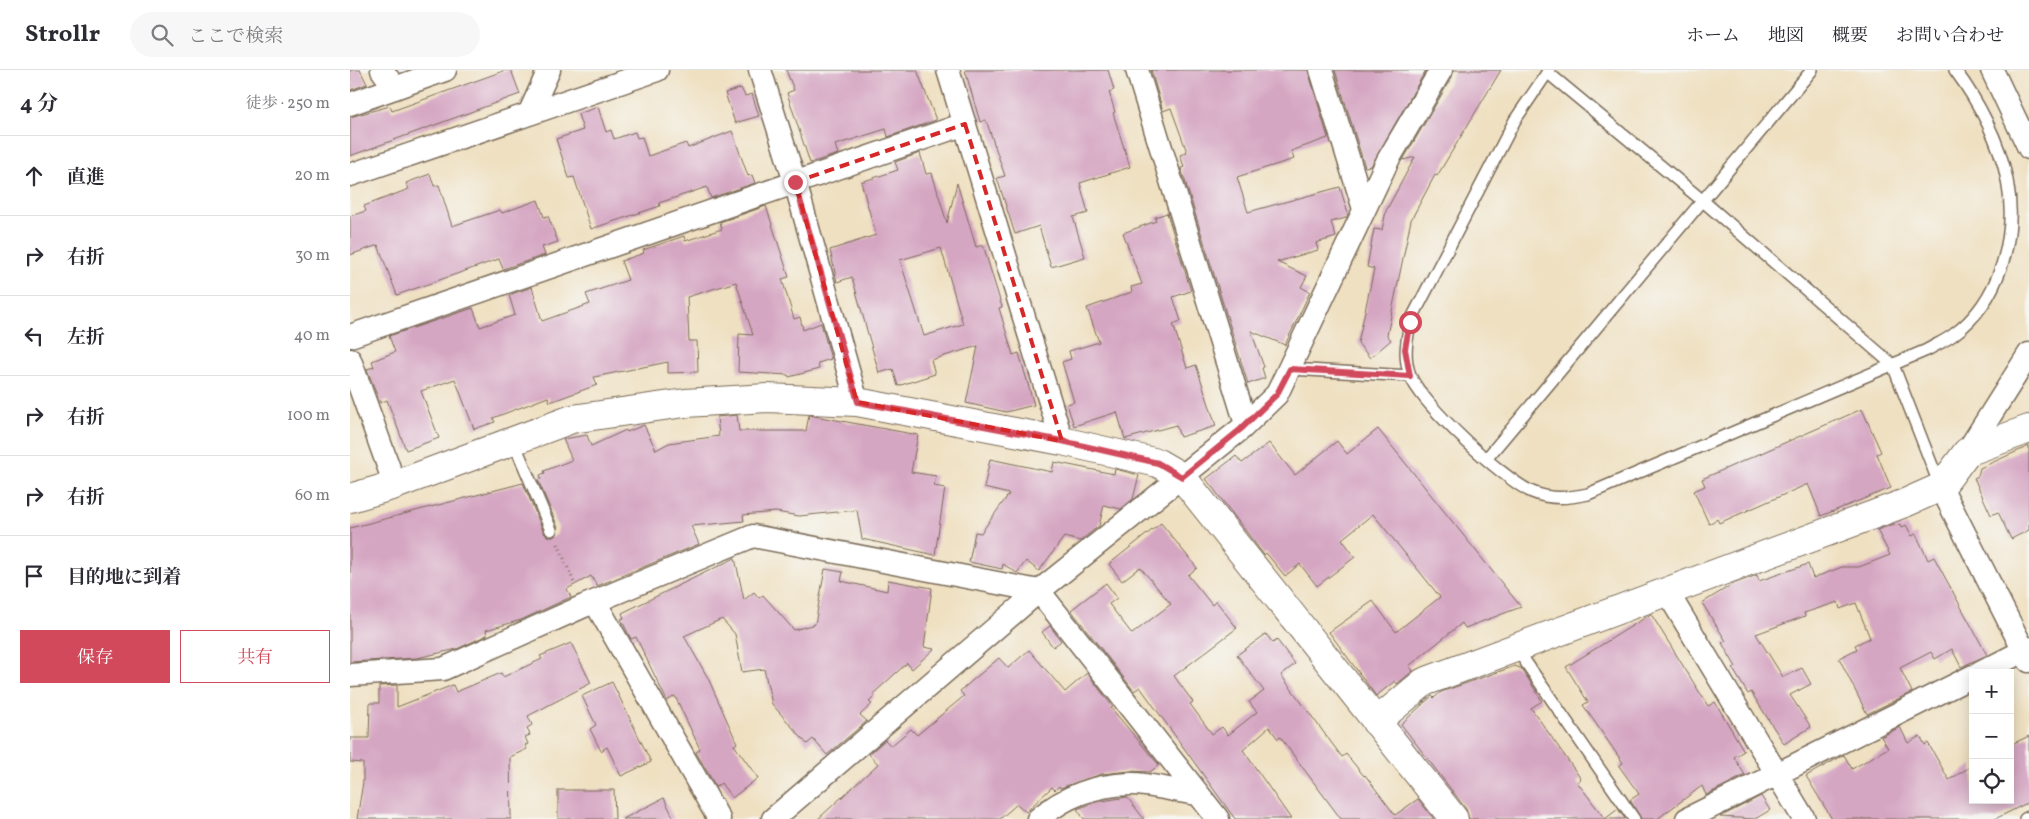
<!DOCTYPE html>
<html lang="ja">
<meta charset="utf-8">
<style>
body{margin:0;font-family:Vollkorn,"Noto Serif JP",serif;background:#f7f7f7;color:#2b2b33}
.controls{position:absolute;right:15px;bottom:15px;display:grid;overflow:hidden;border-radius:0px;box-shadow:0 2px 12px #0003}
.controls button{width:45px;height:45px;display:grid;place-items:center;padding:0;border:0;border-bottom:1px solid #e1e1e2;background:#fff;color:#2b2b33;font:25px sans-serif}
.stop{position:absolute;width:15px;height:15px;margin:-11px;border:4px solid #d1495b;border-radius:50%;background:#fff}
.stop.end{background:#d1495b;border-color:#fff;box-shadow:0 1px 5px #0008}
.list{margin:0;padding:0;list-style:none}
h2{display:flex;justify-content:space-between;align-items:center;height:65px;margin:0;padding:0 20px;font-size:21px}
h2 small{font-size:16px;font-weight:400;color:#7c7c81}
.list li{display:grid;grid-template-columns:32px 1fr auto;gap:15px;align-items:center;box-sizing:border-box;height:80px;padding:0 20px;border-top:1px solid #e1e1e2}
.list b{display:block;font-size:19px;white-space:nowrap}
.list em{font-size:16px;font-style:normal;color:#7c7c81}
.actions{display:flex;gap:10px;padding:15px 20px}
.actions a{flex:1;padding:11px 0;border:1px solid #d1495b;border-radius:0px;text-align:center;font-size:18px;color:#d1495b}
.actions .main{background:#d1495b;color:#fff}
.icon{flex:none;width:28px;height:28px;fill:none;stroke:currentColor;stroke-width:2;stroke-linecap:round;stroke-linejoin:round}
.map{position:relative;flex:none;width:1679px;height:749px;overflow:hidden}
header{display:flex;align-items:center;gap:30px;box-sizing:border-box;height:70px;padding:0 25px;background:#fff;border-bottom:1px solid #e1e1e2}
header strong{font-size:24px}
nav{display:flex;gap:28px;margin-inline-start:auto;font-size:18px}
.search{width:350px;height:45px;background:#f7f7f7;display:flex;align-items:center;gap:12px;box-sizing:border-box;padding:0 18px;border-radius:28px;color:#7c7c81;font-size:19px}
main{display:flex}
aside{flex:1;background:#fff}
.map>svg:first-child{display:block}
.building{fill:#d5a6c2;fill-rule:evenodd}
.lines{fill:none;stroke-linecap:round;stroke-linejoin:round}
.service-casing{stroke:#7a6a57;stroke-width:14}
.minor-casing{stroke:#7a6a57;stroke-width:25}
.tertiary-casing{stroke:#7a6a57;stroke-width:30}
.path{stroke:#7a6a57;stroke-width:3;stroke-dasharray:1 4;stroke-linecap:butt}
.service{stroke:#fff;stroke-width:11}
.minor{stroke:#fff;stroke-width:22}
.tertiary{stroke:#fff;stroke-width:28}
.route{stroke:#d1495b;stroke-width:6}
.marked{fill:none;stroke:#d62828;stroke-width:4;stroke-dasharray:10 6;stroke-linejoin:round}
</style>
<header>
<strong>Strollr</strong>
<div class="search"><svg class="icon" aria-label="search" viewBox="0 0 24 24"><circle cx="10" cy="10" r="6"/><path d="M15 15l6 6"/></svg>ここで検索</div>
<nav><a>ホーム</a><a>地図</a><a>概要</a><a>お問い合わせ</a></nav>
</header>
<main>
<aside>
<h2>4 分<small>徒歩 · 250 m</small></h2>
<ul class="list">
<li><svg class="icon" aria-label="ahead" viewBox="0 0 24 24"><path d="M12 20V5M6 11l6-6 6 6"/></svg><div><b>直進</b></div><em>20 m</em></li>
<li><svg class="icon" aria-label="right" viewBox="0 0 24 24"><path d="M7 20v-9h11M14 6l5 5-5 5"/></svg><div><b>右折</b></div><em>30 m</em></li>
<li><svg class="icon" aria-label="left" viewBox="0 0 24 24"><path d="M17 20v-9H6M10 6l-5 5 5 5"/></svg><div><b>左折</b></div><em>40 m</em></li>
<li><svg class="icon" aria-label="right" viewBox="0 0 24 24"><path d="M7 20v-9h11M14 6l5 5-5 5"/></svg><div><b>右折</b></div><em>100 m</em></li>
<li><svg class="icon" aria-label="right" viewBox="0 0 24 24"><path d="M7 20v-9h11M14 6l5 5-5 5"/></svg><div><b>右折</b></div><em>60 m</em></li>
<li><svg class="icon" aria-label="arrive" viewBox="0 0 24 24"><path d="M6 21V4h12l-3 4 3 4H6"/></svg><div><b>目的地に到着</b></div></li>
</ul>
<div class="actions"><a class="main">保存</a><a>共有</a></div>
</aside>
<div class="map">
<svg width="1679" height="749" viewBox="0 0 1679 749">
<rect width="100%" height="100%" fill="#f6f6f2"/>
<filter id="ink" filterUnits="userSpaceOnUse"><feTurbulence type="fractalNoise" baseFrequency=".02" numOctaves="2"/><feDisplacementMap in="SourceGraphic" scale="10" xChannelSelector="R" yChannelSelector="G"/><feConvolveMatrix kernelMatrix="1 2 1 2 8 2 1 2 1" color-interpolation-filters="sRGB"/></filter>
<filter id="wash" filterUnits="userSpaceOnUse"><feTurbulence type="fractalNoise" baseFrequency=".0096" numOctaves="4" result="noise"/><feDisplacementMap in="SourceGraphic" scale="20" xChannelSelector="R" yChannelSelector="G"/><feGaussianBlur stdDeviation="1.12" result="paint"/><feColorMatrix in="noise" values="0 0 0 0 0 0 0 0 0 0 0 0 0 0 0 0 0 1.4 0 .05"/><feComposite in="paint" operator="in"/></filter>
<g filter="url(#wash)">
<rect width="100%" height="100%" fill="#efe0c1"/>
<g id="blocks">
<!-- building -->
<path class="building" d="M0,0h10l7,14 -17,6z
M156,0h5l9,24 -170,62v-39l40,-11 2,5z
M436,0h131l19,50 -48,17 -2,-8 -51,16 3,9 -28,9 -23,-70 7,-3z
M615,0h143l6,20 -5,2 6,20 -2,1 17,54 -50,16 8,30 -15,4 12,40 -34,10 -12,-41 -24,8 -18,-56 8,-2 -19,-56 -6,2z
M801,0h157l20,68 -37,13 3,8 -57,18 11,35 92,-25 8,27 -2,4 -15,4 5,15 -20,6 2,7 -41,12 30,14 -6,11 9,5 -25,53 -34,-14 13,36 -2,1 3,10 -17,6 -67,-216 3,-1 -4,-12 7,-3 -16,-44 -8,3z
M985,0h91l-55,96 -6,1z
M1104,0h47l-64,106 -2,-1 -24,45 -24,115 4,5 -21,18 -12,-15 16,-74 -7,-2 7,-38 8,1 4,-19 29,-54 -12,3 49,-83z
M391,18l4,8 7,-2 7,22 -24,7 -10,-30z
M248,37l8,25 5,-2 3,9 21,-7 2,6 5,-1 6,19 38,-13 2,5 44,-17 16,45 4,-1 3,8 -44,15 -4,-11 -48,16 1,3 -69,23 -17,-52 -5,1 -13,-39 27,-9 -5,-16z
M570,83l6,21 6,-1 15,50 10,-40 19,64 7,-2 19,62 -3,1 14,47 6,-2 15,52 -28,7 -40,-9 12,-57 -47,14 4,14 -37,12 -5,-17 -14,4 -27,-96 -15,5 -7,-32 46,-15 -15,-53 37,-12 -3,-8zM591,178l22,76 -39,12 -24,-76z
M80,104l4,12 5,-1 13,41 48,-16 2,3 36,-13 6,17 4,-1 10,26 -16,5 3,8 -42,14 -4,-10 -102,36 -19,-50 -28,10v-39l16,-5 -2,-5 45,-17 -3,-6z
M416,136l23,71 -7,2 12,40 6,-2 3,13 18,-7 10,36 -13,4 1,6 -30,8 -1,-2 -50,-3 1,-38 14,1 -17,-53 -49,15 2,44h8l1,31 -30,1v-11l-74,15 3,8 -47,17 -2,-5 -55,21 2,4 -21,7 -19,-50 -34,12 18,47 -33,12 -19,-50 -7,3 -13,-34 7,-2 -2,-6 23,-9 -6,-16 84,-28 7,19 35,-12 -6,-20 23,-8 10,34 48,-17 -4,-10 42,-14 -7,-19 23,-8 -1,-3 41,-14 1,5 37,-12 -2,-7z
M817,143l24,78 -18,6 8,24 -8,3 14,44 9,-3 20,61 -36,11 -4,-12 -51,14 -8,-27 -43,14 -7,-22 7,-2 -12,-40 9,-3 -2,-8 30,-9 -12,-34 45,-16 -1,-5 11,-3 -19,-51 33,-12 -1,-4z
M1512,339l19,43 -4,2 14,34 -70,28 -13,-32 -89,39 -2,-4 -8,5 -15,-33 11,-5 -3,-7z
M387,345l2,16h67l3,-16 109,20 -7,37 25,4 -2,10 11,2 -10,67 -73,-16 -5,-29 -58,6 -23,-4 -33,3 1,6 -53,5 8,18 -102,42 -6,-10 -24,13 4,8 -50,23 -35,10 1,5 -30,14 -40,9 -67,4v-134l173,-45 21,50 3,3 6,1 4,-3 1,-7 -20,-47 3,-1 -1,-4 5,-2 -1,-2 28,-11 -9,-21 24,-4 4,11 35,-16 1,2 17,-7 12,25 13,-7 50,-7 -2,-19z
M1028,359l143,178 -56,21 -3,-5 -53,43 4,5 -16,13 -2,-3 -19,15 -47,-64 44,-31 23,31 44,-35 -67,-83 -31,25 13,18 -38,29 -17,-22 -15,12 -19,-23 -2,2 -58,-76 30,-23 6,7 27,-20 26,32 42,-34 10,13z
M1679,376v84l-18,9 -13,-27 -7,3 -17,-37 4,-2 2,-8z
M640,389l62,13 2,-10 60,12 1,-5 24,6 -6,24 -12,10 -17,-4 -5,21 -19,15 -16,-4 -25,34 -13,-10 -9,12 -14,-9 -1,5 -33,-7 6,-30 6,1 28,-39 -25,-6z
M811,453l36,45 -9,7 24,30 4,-4 21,27 -63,48 19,26 -3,2 22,30 10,-7 6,8 29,-23 -8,-10 15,-11 -27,-36 29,-21 7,9 4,-3 18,24 -14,11 61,82 4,-3 18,22 1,-1 30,40 23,-16 16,20h-93l-61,-82 -2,2 -9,-12 -26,23 48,69h-56l-95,-132 -6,4 -63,-81 35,-27 11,15 -8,6 23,30 39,-30 -31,-37 -18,14 -13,-17z
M1544,454l2,2 4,-2 1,4 5,-3 6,11 4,-2 12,26 6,-3 53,98 -26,12 -9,-18 -17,10 -4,-7 -31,16 12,24 -45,22 -28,-56 18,-9 -2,-4 15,-7 -14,-35 -16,6 -2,-7 -34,11 1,3 -49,18 27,43 19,-9 9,16 -21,11 21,32 -27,17 -33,-52 -3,2 -15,-25 3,-2 -14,-24 4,-2 -24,-38 31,-19 24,-9 2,6 49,-17 5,14 29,-11h17l31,-12 -13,-25z
M385,488l9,42 10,-8 5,6 4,-3 31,35 21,-6 10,-55 18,3 -2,9 46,10 1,-11 44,8 -8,59 10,2 -22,20 -5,-6 -34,31 2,2 -6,6 3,2 -12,11 7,6 -40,34 -14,-16 -6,5 -35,-40 -8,-35 -22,3 -7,-38 -13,-15 -38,17 24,42 29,65 -3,2 24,33 -26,20 -11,-15 -5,4 -20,-35 4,-3 -25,-53 -8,5 -31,-64 -5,2 -10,-20 3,-1 -2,-5z
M1301,544l57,92 7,-4 29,49 -10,6 11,18 -39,20 -4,-9 -45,33h-16l-11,-19 9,-6 -20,-28 4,-3 -40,-58 5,-3 -22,-35z
M700,556l11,15 -8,6 -11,-15z
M221,573l20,40 -63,33 4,9 -5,3 3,7 -5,2 3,7 -3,1 2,4 -17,8 1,62h-154l6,-37v-19l-13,-1v-24h19l1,-35h9v-17l18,-1v22l56,-22 3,7 45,-19 2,4 39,-18 -2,-3z
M679,580l36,42 22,-19 26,34 -2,1 48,57 -9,7 -20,-1 -28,3 -42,14 -1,-2 -4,4 -3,-3 -26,25 -9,-8 -17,15h-182l60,-55 -9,-10 16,-14 6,6 20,-17 6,6 47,-39 -4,-5 39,-33 9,10z
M1165,596l7,3 20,32 -11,7 50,71 -4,3 28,37 13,-10 7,10h-156l-3,-10 -65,-85 31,-28 2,2 7,-6z
M262,612l39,80 -30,14 -14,-29 -6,4 -11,-22 6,-4 -14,-29z
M1550,657l8,16 12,-7 5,9 3,-2 21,37 24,-15v35h37v-55l19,-9v66l-34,17h-163l-26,-43 38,-21 8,14 36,-21 -7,-11z
M208,720h56l1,29h-57z
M1411,726l9,14 -15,9 -35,-2z
M777,727l17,22h-60l-7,-10 19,-7z
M314,728l10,21h-51z"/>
</g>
</g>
<g filter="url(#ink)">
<use href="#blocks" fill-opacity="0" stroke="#7a6a57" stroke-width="1"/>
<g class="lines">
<defs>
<path id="service" d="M1199,0l-34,50 -105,202c-3,18 -7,35 0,53 11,29 93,104 122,117 19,8 37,6 56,2l339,-144c8,-5 18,-9 26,-15 47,-34 65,-100 54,-155 -7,-38 -29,-79 -52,-110
M1197,2l156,129 190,164 47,121
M941,299l119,7
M163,370l38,90
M1137,388l325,-388
M1166,578l118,171
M1675,749l4,-2"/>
<path id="minor" d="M32,0l13,18
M410,0l35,112 62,220
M598,0l114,371
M787,0l109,354
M971,0l43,139
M1642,0l37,78
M0,34l95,-34
M179,44l128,-44
M0,105l179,-61 20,-44
M0,266l615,-212
M0,290l45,125
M1617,382l62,-98
M1591,417l88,174
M1316,520l138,229
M245,532l124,217
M1630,603l49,-25
M0,605l93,-6 141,-63 169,-70 286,55 179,228
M423,749l266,-228 202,-162 36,-35 111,-234 53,-90
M688,749c27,-23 56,-34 92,-35 17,-1 49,8 68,10
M1337,749l286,-143"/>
<path id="tertiary" d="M0,428l45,-13 177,-66 113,-16 82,-5 90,4 205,39 96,22 24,14 272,342
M1026,652l48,-40 481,-179 36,-16 26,-35 62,-23"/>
</defs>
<!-- service casing -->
<use href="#service" class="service-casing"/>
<!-- minor casing -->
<use href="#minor" class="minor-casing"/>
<!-- tertiary casing -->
<use href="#tertiary" class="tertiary-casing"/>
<!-- path -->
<path class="path" d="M208,474l17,41"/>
<!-- service -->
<use href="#service" class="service"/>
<!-- minor -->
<use href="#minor" class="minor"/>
<!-- tertiary -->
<use href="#tertiary" class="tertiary"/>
</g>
</g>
<g class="lines" filter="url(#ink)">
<!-- route -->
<path class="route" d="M445,112l63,220 204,39 96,22 24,14 59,-48 36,-35 13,-25 120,7 -5,-27 5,-27"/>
</g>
<!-- marked area -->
<path class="marked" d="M615,54l97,317 -205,-39 -62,-220z"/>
</svg>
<div class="controls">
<button>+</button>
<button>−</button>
<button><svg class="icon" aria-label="locate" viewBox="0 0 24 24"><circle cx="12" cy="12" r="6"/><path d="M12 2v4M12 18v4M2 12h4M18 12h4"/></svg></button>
</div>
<div class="stop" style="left:1060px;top:252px"></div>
<div class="stop end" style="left:445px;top:112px"></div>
</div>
</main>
